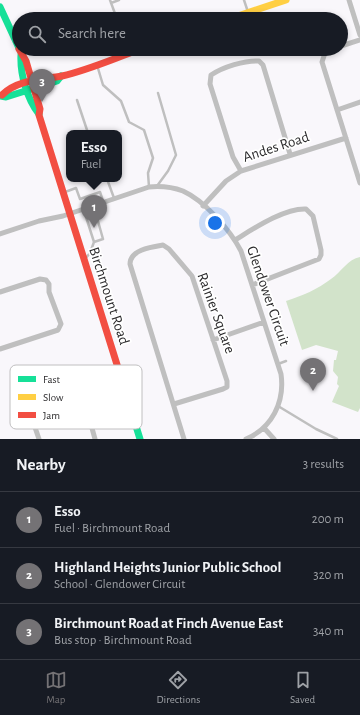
<!DOCTYPE html>
<meta charset="utf-8">
<style>
body{margin:0;font-family:"Alegreya Sans",sans-serif;background:#242831;color:#f1f3f6}
.you{position:absolute;left:215px;top:223px;width:14px;height:14px;margin:-10px;border:3px solid #fff;border-radius:50%;background:#1a73e8;box-shadow:0 0 0 6px #1a73e833}
.badge{display:grid;place-items:center;width:26px;height:26px;border-radius:50%;background:#747275;color:#fff;font-size:13px;font-weight:700}
.pin{position:absolute;translate:-50% -33px;filter:drop-shadow(0 1px 2px #0008)}
.pin::after{content:'';position:absolute;top:21px;width:14px;height:12px;background:inherit;clip-path:polygon(0 0,100% 0,50% 100%)}
.popup{position:absolute;left:66px;top:130px;width:56px;height:52px;box-sizing:border-box;display:grid;place-content:center;border-radius:8px;background:#171b24;filter:drop-shadow(0 1px 3px #0005);font-size:13px;white-space:nowrap;color:#9ea1a6}
.popup b{font-size:15px;color:#f1f3f6}
.popup::after{content:'';position:absolute;left:50%;top:100%;margin-left:-8px;border:8px solid transparent;border-top-color:#171b24}
.list{margin:0;padding:0;list-style:none}
h2{display:flex;justify-content:space-between;align-items:center;height:52px;margin:0;padding:0 16px;font-size:17px}
h2 small{font-size:13px;font-weight:400;color:#9ea1a6}
.list li{display:grid;grid-template-columns:26px 1fr auto;gap:12px;align-items:center;box-sizing:border-box;height:56px;padding:0 16px;border-top:1px solid #363941}
.list b{display:block;font-size:15px;white-space:nowrap}
.list p{margin:0;font-size:13px;white-space:nowrap;color:#9ea1a6}
.list em{font-size:13px;font-style:normal;color:#9ea1a6}
.icon{flex:none;width:22px;height:22px;fill:none;stroke:currentColor;stroke-width:2;stroke-linecap:round;stroke-linejoin:round}
.map{position:relative;flex:none;width:360px;height:439px;overflow:hidden}
.search{position:absolute;background:#171b24;box-shadow:0 2px 6px #0003;left:12px;right:12px;top:12px;height:44px;display:flex;align-items:center;gap:10px;box-sizing:border-box;padding:0 14px;border-radius:22px;color:#9ea1a6;font-size:15px}
.sheet{height:220px;background:#171b24}
nav{display:flex;justify-content:space-around;align-items:center;box-sizing:border-box;height:56px;border-top:1px solid #363941;background:#171b24;font-size:11px;color:#9ea1a6}
nav a{display:grid;justify-items:center;gap:2px}
nav .on{color:#747275}
.map>svg:first-child{display:block}
.green{fill:#d2e3ca}
.lines{fill:none;stroke-linecap:round;stroke-linejoin:round}
.lane{stroke:#bfbfbf;stroke-width:2.5}
.street{stroke:#bfbfbf;stroke-width:5}
.fast{stroke:#16e098;stroke-width:7}
.slow{stroke:#ffcf43;stroke-width:7}
.jam{stroke:#f24e42;stroke-width:7}
.labels{text-anchor:middle;dominant-baseline:central;stroke-width:3.5;stroke-linejoin:round;paint-order:stroke}
.street-label{font-size:15px;fill:#2c2b2d;stroke:#fff}
.key{fill:#fff;stroke:#c0bfc0;stroke-width:1}
.key-label{font-size:11px;fill:#2c2b2d}
</style>
<div class="map">
<svg width="360" height="439" viewBox="0 0 360 439">
<rect width="100%" height="100%" fill="#f9f7fb"/>
<!-- green -->
<path class="green" d="M360,257v151l-2,4 -26,-10 7,-16 -2,-2 1,-7 -5,-6 1,-11h2l2,-9 -22,-6 -14,5 -16,-49c16,-5 32,-12 45,-22 10,-7 17,-20 29,-22z"/>
<g class="lines">
<!-- lane -->
<path class="lane" d="M110,0l7,19
M244,0l4,12
M111,3l8,-3
M140,19h5
M97,65l6,20 18,16 8,21 15,8 9,28 -5,15 1,14
M77,100l11,33
M107,179l7,19
M157,186l11,-15 8,-16 -18,-62
M65,192l11,-4 4,11 20,-7 3,9
M85,259l5,-6 4,-11 9,-3 -7,-25 -10,3 8,25
M278,364l8,-3
M278,406l38,23 21,10"/>
<!-- street -->
<path class="street" d="M349,0l11,35
M341,46l19,-6
M333,49l-8,4 -3,9 38,121
M337,110l23,-8
M241,171l-8,-14 -23,-73 1,-9c12,-8 34,-15 48,-14l4,4 27,89
M203,206l23,-25 15,-10 105,-33
M0,234l39,-13 24,-5 86,-29c11,-1 23,0 34,4 22,10 47,39 58,60l40,123c4,28 -9,54 -35,65
M235,240c18,-11 49,-32 71,-31l7,7 8,34v5l-2,4 -67,26
M0,292l40,-13 6,1 3,4v8l12,32 -3,6 -58,19
M213,340l51,-18
M174,404l49,-15 4,-2v-6l-35,-105 -23,-27 -6,-4c-12,2 -33,5 -33,19l54,175
M264,428l10,11
M39,439l-12,-35v-7l4,-3 41,-12 8,3 15,54"/>
<!-- fast -->
<path class="fast" d="M0,7l19,41
M21,55c-1,19 6,44 18,59
M0,96l6,1 51,-16 4,-5
M119,371l21,68"/>
<!-- slow -->
<path class="slow" d="M229,19l57,-19"/>
<!-- jam -->
<path class="jam" d="M19,49l7,12 14,48 -1,6 80,256
M2,95c16,-16 40,-15 60,-19 27,-6 53,-18 79,-27"/>
</g>
<g class="labels">
<!-- street labels -->
<g class="street-label">
<text transform="translate(276 147) rotate(-18)">Andes Road</text>
<text transform="translate(109 296) rotate(72)">Birchmount Road</text>
<text transform="translate(268 296) rotate(71)">Glendower Circuit</text>
<text transform="translate(216 313) rotate(70)">Rainier Square</text>
</g>
</g>
<!-- legend -->
<rect x="10" y="365" width="132" height="64" rx="6" class="key"/>
<rect x="18" y="376" width="18" height="6" fill="#16e098"/>
<rect x="18" y="394" width="18" height="6" fill="#ffcf43"/>
<rect x="18" y="412" width="18" height="6" fill="#f24e42"/>
<g class="key-label">
<text x="43" y="383">Fast</text>
<text x="43" y="401">Slow</text>
<text x="43" y="419">Jam</text>
</g>
</svg>
<div class="you"></div>
<div class="pin badge" style="left:94px;top:228px">1</div>
<div class="popup"><b>Esso</b>Fuel</div>
<div class="pin badge" style="left:313px;top:391px">2</div>
<div class="pin badge" style="left:42px;top:102px">3</div>
<div class="search"><svg class="icon" aria-label="search" viewBox="0 0 24 24"><circle cx="10" cy="10" r="6"/><path d="M15 15l6 6"/></svg>Search here</div>
</div>
<section class="sheet">
<h2>Nearby<small>3 results</small></h2>
<ul class="list">
<li><span class="badge">1</span><div><b>Esso</b><p>Fuel · Birchmount Road</p></div><em>200 m</em></li>
<li><span class="badge">2</span><div><b>Highland Heights Junior Public School</b><p>School · Glendower Circuit</p></div><em>320 m</em></li>
<li><span class="badge">3</span><div><b>Birchmount Road at Finch Avenue East</b><p>Bus stop · Birchmount Road</p></div><em>340 m</em></li>
</ul>
</section>
<nav>
<a class="on"><svg class="icon" aria-label="map" viewBox="0 0 24 24"><path d="M3 6l6-2 6 2 6-2v14l-6 2-6-2-6 2zM9 4v14M15 6v14"/></svg>Map</a>
<a><svg class="icon" aria-label="directions" viewBox="0 0 24 24"><path d="M12 3l9 9-9 9-9-9zM9 14v-3h6M13 9l2 2-2 2"/></svg>Directions</a>
<a><svg class="icon" aria-label="saved" viewBox="0 0 24 24"><path d="M7 4h10v16l-5-4-5 4z"/></svg>Saved</a>
</nav>
